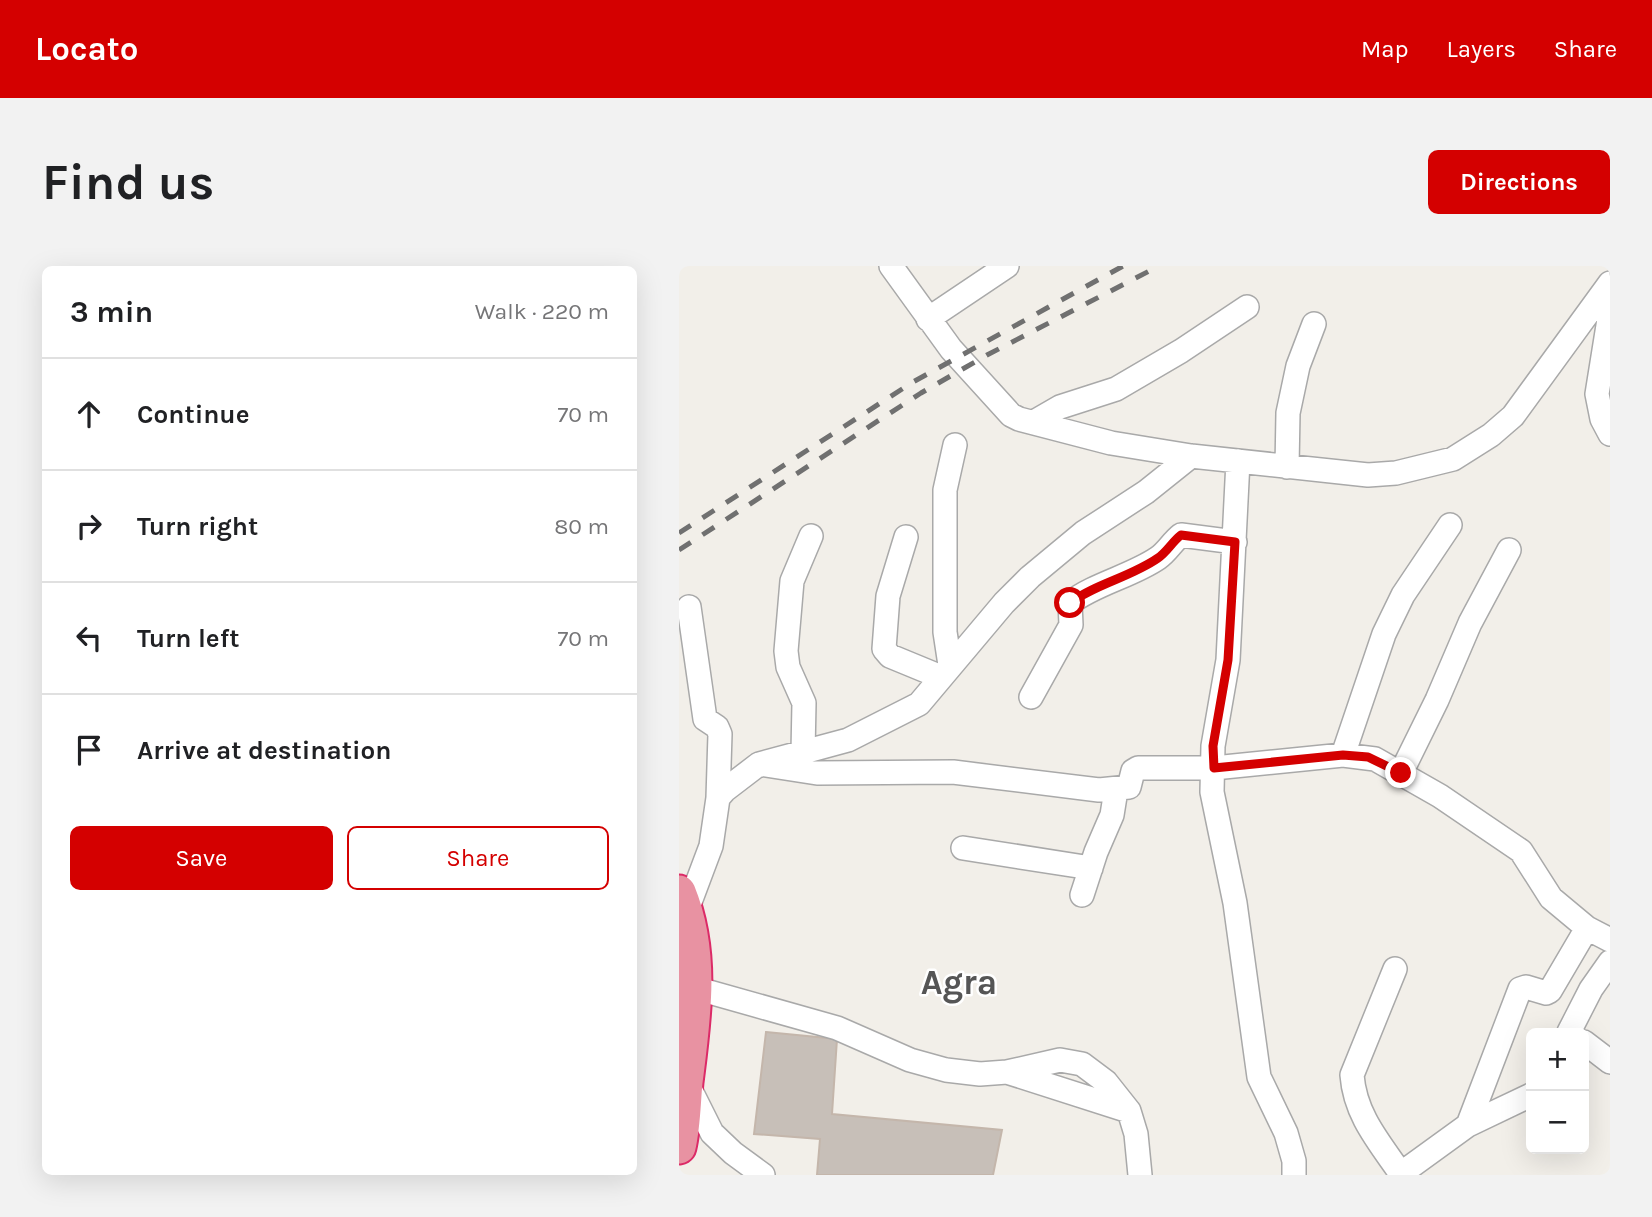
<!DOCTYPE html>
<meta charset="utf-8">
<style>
body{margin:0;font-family:Karla,sans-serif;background:#f2f2f2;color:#202124}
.controls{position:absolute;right:21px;bottom:21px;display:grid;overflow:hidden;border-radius:10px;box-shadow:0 7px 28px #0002}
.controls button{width:63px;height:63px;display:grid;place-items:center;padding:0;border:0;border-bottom:2px solid #e0e0e0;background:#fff;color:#202124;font:35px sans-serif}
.stop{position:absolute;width:21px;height:21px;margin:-16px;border:5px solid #d40000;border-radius:50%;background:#fff}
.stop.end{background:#d40000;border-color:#fff;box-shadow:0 2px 7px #0008}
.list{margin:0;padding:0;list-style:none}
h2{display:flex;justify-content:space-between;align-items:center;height:91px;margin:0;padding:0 28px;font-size:30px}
h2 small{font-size:23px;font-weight:400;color:#757577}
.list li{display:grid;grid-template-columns:46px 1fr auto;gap:21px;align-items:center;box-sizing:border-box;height:112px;padding:0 28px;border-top:2px solid #e0e0e0}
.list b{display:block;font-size:26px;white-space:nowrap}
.list em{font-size:23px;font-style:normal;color:#757577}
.actions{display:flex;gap:14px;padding:21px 28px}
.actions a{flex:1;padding:16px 0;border:2px solid #d40000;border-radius:10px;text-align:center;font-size:24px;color:#d40000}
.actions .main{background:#d40000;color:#fff}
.icon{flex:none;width:38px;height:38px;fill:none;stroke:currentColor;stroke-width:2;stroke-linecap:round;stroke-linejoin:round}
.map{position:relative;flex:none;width:931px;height:909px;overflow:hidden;border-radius:10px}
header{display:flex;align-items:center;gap:42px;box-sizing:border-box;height:98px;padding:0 35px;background:#d40000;color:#fff}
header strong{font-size:33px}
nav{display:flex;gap:38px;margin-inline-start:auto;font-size:24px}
.intro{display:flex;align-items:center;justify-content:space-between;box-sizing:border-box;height:168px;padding:0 42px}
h1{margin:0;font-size:49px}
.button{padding:18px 32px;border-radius:10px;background:#d40000;color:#fff;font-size:24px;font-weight:700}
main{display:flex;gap:42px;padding:0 42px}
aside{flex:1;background:#fff;border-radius:10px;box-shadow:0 7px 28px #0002}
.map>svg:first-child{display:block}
.building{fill:#c7bfb8;stroke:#c4b6ab;stroke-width:2}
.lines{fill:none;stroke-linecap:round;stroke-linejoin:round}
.minor-casing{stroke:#a9a9a9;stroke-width:26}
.highway-casing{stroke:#dc2a67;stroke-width:37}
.minor{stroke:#fff;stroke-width:23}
.highway{stroke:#e892a2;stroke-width:33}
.rail{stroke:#707070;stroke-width:5;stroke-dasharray:14 14;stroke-linecap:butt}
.route{stroke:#d40000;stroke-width:9}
.labels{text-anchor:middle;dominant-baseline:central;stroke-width:5;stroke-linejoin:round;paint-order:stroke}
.town-label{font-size:35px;font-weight:bold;fill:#555;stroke:#fff}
</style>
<header>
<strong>Locato</strong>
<nav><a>Map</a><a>Layers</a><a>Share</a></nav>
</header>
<div class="intro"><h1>Find us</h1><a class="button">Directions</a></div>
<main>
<aside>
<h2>3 min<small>Walk · 220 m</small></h2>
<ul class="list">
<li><svg class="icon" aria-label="ahead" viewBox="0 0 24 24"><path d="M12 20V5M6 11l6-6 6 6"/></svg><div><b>Continue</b></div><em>70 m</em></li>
<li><svg class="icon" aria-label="right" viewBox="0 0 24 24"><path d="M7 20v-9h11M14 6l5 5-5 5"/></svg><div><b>Turn right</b></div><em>80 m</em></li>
<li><svg class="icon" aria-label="left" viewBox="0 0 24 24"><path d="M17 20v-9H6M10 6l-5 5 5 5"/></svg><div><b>Turn left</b></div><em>70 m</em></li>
<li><svg class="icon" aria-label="arrive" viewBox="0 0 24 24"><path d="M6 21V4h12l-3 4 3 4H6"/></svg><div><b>Arrive at destination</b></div></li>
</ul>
<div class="actions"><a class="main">Save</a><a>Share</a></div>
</aside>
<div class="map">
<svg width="931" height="909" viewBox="0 0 931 909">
<rect width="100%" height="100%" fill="#f2efe9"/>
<!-- building -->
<path class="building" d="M87,766l71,7 -5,75 170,16 -9,45h-176l3,-36 -66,-5z"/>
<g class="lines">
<defs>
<path id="minor" d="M212,0l60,83 60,66 8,4 92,24 80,13 177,19 28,-2 57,-14 38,-24 22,-19 97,-133
M931,47l-13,81 5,25 8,15
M249,53l79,-53
M355,156l26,-15 56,-18 65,-38 66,-44
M559,195l-10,199 -15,86 -1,46 23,111 24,174 27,56 8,28v14
M608,201l1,-54 10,-47 16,-42
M227,271l-18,59 -4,53 6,7 51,21
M10,341l16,112 12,8 3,7 -2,64
M271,399l-5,-33v-142l10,-45
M352,431l40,-72 -1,-22c24,-19 62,-27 88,-45 9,-6 14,-16 23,-23l54,7
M124,486l1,-49 -16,-36 -2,-16 6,-70 19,-45
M664,489l41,-121 19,-39 47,-70
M80,498l58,9 136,-1 146,18 30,-3 4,-16 5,-3h76l129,-13 32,4 65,37 81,55 30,47 36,30 23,12
M722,507l36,-73 33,-77 39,-73
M284,582l128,20
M403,629l14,-43 16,-37 4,-25
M8,644l24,-64 7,-48 7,-8 34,-26 89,-24 71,-36 85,-101 26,-26 53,-44 63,-41 45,-36
M716,703l-43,106c3,40 27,67 49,99
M16,722l142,40 73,32 36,10 34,4 27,-2 53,-12 22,4 24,18 23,29 7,23 4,41
M893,767l-3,-1 22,-43 19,-27
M905,776l26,20
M328,806l122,39
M9,819l24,48 21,20 30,22
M789,859l52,-136 6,-2 20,6 4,-2 37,-63
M720,909l69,-50 63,-30"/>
<path id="highway" d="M0,626c25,61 15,127 7,190 -2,21 -2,44 -7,65"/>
</defs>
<!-- minor casing -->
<use href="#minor" class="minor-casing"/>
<!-- highway casing -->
<use href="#highway" class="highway-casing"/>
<!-- minor -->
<use href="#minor" class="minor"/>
<!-- highway -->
<use href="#highway" class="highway"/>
<!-- rail -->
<path class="rail" d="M0,267l234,-151 210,-116
M0,284l242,-157 66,-38 172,-89"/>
</g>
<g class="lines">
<!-- route -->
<path class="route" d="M391,337c25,-19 61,-26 88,-45 9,-6 14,-16 23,-23l54,7 -7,118 -15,86 1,22 129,-13 25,2 33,16"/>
</g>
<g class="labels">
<!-- town labels -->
<g class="town-label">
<text x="280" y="716">Agra</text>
</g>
</g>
</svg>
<div class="controls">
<button>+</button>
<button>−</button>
</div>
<div class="stop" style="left:391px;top:337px"></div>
<div class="stop end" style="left:722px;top:507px"></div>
</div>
</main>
